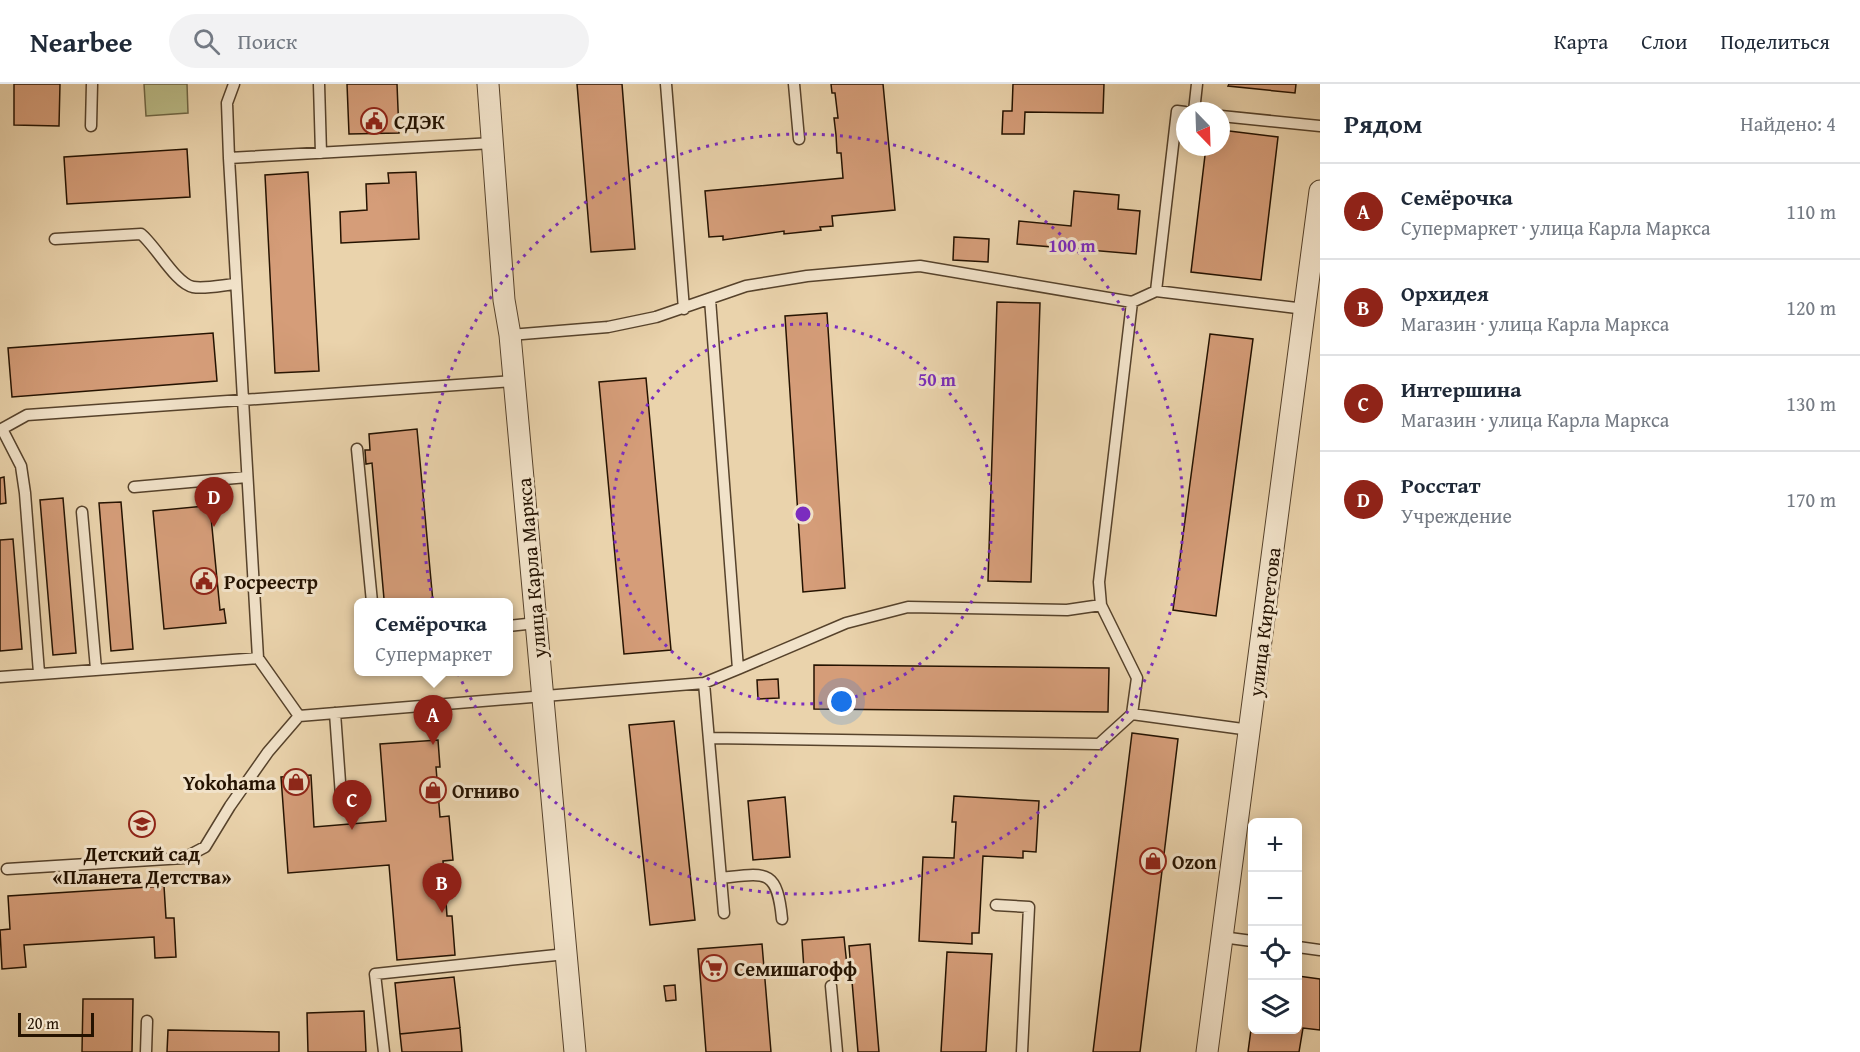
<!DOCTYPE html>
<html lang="ru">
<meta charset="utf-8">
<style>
body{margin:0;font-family:"Gentium Book Plus",serif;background:#f2f2f3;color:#1f2937}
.controls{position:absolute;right:18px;bottom:18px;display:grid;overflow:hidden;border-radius:9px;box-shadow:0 3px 15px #0003}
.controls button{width:54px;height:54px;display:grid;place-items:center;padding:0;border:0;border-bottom:2px solid #e0e1e3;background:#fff;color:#1f2937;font:30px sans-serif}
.compass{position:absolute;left:1176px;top:18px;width:54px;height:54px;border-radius:50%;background:#fff;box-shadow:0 3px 15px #0003;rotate:157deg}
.scale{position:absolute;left:18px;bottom:15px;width:76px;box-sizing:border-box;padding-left:6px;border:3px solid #241200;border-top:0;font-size:16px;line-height:21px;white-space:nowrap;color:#241200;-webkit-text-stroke:4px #f1e2c9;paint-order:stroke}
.you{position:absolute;left:842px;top:618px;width:21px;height:21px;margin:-15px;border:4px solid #fff;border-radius:50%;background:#1a73e8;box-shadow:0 0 0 9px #1a73e833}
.badge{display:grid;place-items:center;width:39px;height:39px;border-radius:50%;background:#8f2418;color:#fff;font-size:20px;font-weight:700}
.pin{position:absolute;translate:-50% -50px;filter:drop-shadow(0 2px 3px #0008)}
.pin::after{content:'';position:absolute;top:32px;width:21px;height:18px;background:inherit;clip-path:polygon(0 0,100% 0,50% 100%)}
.popup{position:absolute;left:354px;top:514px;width:159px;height:78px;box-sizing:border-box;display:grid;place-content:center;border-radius:9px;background:#fff;filter:drop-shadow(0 2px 4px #0005);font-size:20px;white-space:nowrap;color:#747a83}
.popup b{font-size:22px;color:#1f2937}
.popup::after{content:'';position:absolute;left:50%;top:100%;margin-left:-12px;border:12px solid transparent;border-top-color:#fff}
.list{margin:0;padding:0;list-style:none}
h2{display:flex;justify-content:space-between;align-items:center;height:78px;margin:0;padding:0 24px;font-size:26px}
h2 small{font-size:20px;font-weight:400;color:#747a83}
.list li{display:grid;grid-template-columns:39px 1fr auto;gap:18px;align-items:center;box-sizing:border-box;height:96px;padding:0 24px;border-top:2px solid #e0e1e3}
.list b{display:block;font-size:22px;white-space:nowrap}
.list p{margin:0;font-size:20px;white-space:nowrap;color:#747a83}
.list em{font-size:20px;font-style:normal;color:#747a83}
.icon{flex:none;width:33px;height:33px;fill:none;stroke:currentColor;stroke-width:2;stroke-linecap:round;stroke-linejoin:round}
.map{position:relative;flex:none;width:1320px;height:968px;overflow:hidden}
header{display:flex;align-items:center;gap:36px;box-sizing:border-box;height:84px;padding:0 30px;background:#fff;border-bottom:2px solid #e0e1e3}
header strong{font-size:28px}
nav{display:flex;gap:33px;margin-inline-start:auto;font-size:21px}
.search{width:420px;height:54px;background:#f2f2f3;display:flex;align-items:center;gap:15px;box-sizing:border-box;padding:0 21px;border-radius:33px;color:#747a83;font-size:22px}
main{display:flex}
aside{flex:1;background:#fff}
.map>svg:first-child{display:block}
.green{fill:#babb87;stroke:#6f6644;stroke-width:1.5}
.building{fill:#d59d79;stroke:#241200;stroke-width:1.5}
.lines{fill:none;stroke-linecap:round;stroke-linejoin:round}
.lane-casing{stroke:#56422b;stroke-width:13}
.street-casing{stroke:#56422b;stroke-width:23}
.lane{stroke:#f1e2c9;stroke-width:10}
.street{stroke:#f1e2c9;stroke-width:21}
.ring{fill:none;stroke:#7b2cbf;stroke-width:3;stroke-dasharray:3 6}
.labels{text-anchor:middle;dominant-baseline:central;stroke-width:6;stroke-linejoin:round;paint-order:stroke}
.poi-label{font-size:20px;font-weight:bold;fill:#241200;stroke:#f1e2c9;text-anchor:start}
.street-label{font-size:20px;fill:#241200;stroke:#f1e2c9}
.centre{fill:#7b2cbf;stroke:#f1e2c9;stroke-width:3}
.ring-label{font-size:18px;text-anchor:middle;font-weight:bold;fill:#7b2cbf;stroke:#f1e2c9;stroke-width:6;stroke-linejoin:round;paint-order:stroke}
</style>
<header>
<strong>Nearbee</strong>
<div class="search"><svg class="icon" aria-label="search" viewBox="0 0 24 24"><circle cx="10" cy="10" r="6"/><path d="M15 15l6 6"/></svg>Поиск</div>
<nav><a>Карта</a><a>Слои</a><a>Поделиться</a></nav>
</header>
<main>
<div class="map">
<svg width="1320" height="968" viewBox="0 0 1320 968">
<rect width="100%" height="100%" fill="#ead3ac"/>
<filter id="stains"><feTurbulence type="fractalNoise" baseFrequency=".00333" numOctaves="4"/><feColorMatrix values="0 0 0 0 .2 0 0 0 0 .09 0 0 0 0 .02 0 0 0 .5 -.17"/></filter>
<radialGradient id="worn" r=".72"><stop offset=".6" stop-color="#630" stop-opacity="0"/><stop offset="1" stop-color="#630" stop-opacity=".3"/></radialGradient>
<!-- green -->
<path class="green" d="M144,0h43l1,29 -42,3z"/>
<!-- building -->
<path class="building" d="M14,0h46l-1,42 -45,-1z
M347,0h50l2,49 -50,1z
M577,0h45l13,165 -44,3z
M831,0h52l12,126 -63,6 1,10 -13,1 1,3 -37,4v-3l-61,9v-4l-14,1 -4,-46 138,-13 -2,-25h-4l-1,-18 -2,-17h4l-3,-25h-3z
M1013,0h91l-1,29 -78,-1 -1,22h-22l1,-23h9z
M1229,0h67l-1,9 -67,-7z
M1221,46l57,7 -17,143 -70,-8 15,-125h15z
M187,65l3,48 -123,7 -3,-47z
M308,88l11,199 -44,2 -10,-198z
M416,88l3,67 -78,4 -1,-31 27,-2 -1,-26 23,-1 -1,-10z
M1074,107l45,4 -1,14 22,2 -4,43 -119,-10 2,-23 52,5z
M954,153l35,2 -1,23 -35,-2z
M997,218l43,1 -9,279 -43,-1z
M827,229l18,275 -42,4 -18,-276z
M213,249l4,48 -205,16 -4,-49z
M1210,250l43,5 -37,277 -43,-6z
M646,294l25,272 -47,4 -25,-272z
M417,345l16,173h-54v-2l5,-1 -12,-136 -6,1 -1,-14h5l-1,-16z
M4,393l2,26 -6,1v-26z
M63,414l13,155 -23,2 -13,-155z
M121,418l12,147 -22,2 -12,-148z
M215,421l1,12h-5l9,93 4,-1 2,14 -62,6 -11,-118z
M13,455l9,110 -22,2v-111z
M814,581l295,3 -1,44 -294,-3z
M778,595l1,19 -21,1 -1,-19z
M674,637l21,199 -45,5 -21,-200z
M1132,649l46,6 -38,313h-47z
M438,656l2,27h-4l4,50 9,-1 4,44 -10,1 4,55h5l3,39 -58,5 -8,-95 -101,8 -7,-96 30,-2 3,52 72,-6 -6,-77z
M954,712l85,5 -3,51 -13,-1v7l-40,-2 -4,77h-7v11l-53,-3 4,-84 31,1 2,-36h-4z
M785,713l5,60 -37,3 -5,-59z
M164,802l2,32h8l2,39 -21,1 -1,-21 -130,8 2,22 -24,2 -2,-39 10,-1 -2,-33z
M844,853l3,29 -43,4 -2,-30z
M762,860l9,108h-65l-8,-103z
M870,860l9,108h-21l-9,-106z
M947,868l45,2 -6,98h-45z
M1298,892l22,3v51l-17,-2 -4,24h-51l4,-30v8h46z
M454,893l6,51 -60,6 -5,-51z
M675,901l1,15 -10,1 -2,-15z
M83,915h50l-1,53h-50z
M364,927l2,41h-58l-1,-39z
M460,944l2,24h-60l-2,-18z
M168,946l111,2v20h-112z"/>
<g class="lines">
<defs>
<path id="lane" d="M319,0l2,69
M666,0l18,225
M794,0l5,55
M1194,27l3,-27
M1221,32l99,10
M91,42l1,-42
M229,74l-2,-55 7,-19
M55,155l86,-5c15,12 35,50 52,53 13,2 30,-2 42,-3
M1156,207l21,-180 8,1
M510,251l98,-8 48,-10 90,-31 61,-10 113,-10 212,36 24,-11 149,18
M2,345l19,37 4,27 14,180
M0,346l27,-15 488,-34
M357,365l15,153
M134,403l113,-10
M82,428l14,157
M508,542l28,-3
M738,585l108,-46 62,-16 159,3 34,-5
M0,593l258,-19
M704,599l20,230
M335,629l6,83
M1132,630l5,-36 -36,-73 -2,-23 33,-280
M299,632l-41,-58 -29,-500 264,-15
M709,654l390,6 33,-30 118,16
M7,785l177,-11 21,-11 25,-41 38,-54 31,-36 405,-33 34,-14 -28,-370
M721,794c45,-5 56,-10 61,41
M996,821l33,2 -7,145
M1222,853l30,4
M1298,863l22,3
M831,902l6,66
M146,968l1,-31
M384,968l-9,-78 191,-20"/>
<path id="street" d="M488,0l16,216 6,35 65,717
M1207,968l113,-861"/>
</defs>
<!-- lane casing -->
<use href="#lane" class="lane-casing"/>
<!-- street casing -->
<use href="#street" class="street-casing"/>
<!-- lane -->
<use href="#lane" class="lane"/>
<!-- street -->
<use href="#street" class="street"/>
</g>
<!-- distance rings -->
<g class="ring">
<circle cx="803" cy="430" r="190"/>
<circle cx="803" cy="430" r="380"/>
</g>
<!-- icons -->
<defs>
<symbol id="civic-ring" viewBox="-11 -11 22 22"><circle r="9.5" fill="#f1e2c9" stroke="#8f2418" stroke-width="1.5"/><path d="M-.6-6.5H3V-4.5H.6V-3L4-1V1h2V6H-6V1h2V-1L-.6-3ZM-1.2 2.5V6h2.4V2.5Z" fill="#8f2418"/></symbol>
<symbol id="shop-ring" viewBox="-11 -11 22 22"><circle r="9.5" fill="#f1e2c9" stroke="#8f2418" stroke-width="1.5"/><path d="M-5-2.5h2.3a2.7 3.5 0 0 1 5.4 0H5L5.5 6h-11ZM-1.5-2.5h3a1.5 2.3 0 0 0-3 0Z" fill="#8f2418"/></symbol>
<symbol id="school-ring" viewBox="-11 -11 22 22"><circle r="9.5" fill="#f1e2c9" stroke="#8f2418" stroke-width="1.5"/><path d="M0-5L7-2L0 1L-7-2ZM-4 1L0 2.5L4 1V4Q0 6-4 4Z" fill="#8f2418"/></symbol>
<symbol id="supermarket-ring" viewBox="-11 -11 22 22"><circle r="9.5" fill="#f1e2c9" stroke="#8f2418" stroke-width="1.5"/><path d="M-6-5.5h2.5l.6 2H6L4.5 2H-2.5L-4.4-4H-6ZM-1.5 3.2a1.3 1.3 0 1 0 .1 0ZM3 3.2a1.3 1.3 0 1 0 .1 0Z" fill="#8f2418"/></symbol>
</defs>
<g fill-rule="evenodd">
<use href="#civic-ring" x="359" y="22" width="30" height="30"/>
<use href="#civic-ring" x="189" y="482" width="30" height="30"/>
<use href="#shop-ring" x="281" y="683" width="30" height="30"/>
<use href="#shop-ring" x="418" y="691" width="30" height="30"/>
<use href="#school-ring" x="127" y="725" width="30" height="30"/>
<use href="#shop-ring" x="1138" y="762" width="30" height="30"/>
<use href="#supermarket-ring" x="699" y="869" width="30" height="30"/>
</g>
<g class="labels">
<!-- poi labels -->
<g class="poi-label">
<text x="394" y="37">СДЭК</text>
<text x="224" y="497">Росреестр</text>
<text x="276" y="698" text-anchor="end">Yokohama</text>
<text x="452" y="706">Огниво</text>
<text x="142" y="769" text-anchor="middle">Детский сад<tspan x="142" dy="23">«Планета Детства»</tspan></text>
<text x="1172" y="777">Ozon</text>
<text x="734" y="884">Семишагофф</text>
</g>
<!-- street labels -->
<g class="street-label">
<text transform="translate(531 484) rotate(-95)">улица Карла Маркса</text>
<text transform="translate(1264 538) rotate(-83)">улица Киргетова</text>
</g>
</g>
<circle cx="803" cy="430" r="9" class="centre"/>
<g class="ring-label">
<text x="1072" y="168">100 m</text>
<text x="937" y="302">50 m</text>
</g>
<rect width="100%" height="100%" filter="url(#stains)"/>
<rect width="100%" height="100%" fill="url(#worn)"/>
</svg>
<div class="controls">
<button>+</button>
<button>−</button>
<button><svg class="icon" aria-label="locate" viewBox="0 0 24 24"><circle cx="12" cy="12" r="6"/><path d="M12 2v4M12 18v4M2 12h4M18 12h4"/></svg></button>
<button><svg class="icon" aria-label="layers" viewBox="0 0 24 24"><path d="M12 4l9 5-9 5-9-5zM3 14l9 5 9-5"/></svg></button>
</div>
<svg class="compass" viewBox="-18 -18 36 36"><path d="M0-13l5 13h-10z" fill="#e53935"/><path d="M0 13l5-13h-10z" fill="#747a83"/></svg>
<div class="scale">20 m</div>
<div class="you"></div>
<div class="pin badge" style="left:433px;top:661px">A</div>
<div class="popup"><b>Семёрочка</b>Супермаркет</div>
<div class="pin badge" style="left:442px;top:829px">B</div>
<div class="pin badge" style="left:352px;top:746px">C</div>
<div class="pin badge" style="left:214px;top:443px">D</div>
</div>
<aside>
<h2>Рядом<small>Найдено: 4</small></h2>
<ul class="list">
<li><span class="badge">A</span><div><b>Семёрочка</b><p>Супермаркет · улица Карла Маркса</p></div><em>110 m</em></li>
<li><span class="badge">B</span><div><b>Орхидея</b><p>Магазин · улица Карла Маркса</p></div><em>120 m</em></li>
<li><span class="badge">C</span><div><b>Интершина</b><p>Магазин · улица Карла Маркса</p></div><em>130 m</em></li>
<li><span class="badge">D</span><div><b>Росстат</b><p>Учреждение</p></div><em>170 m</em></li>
</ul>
</aside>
</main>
